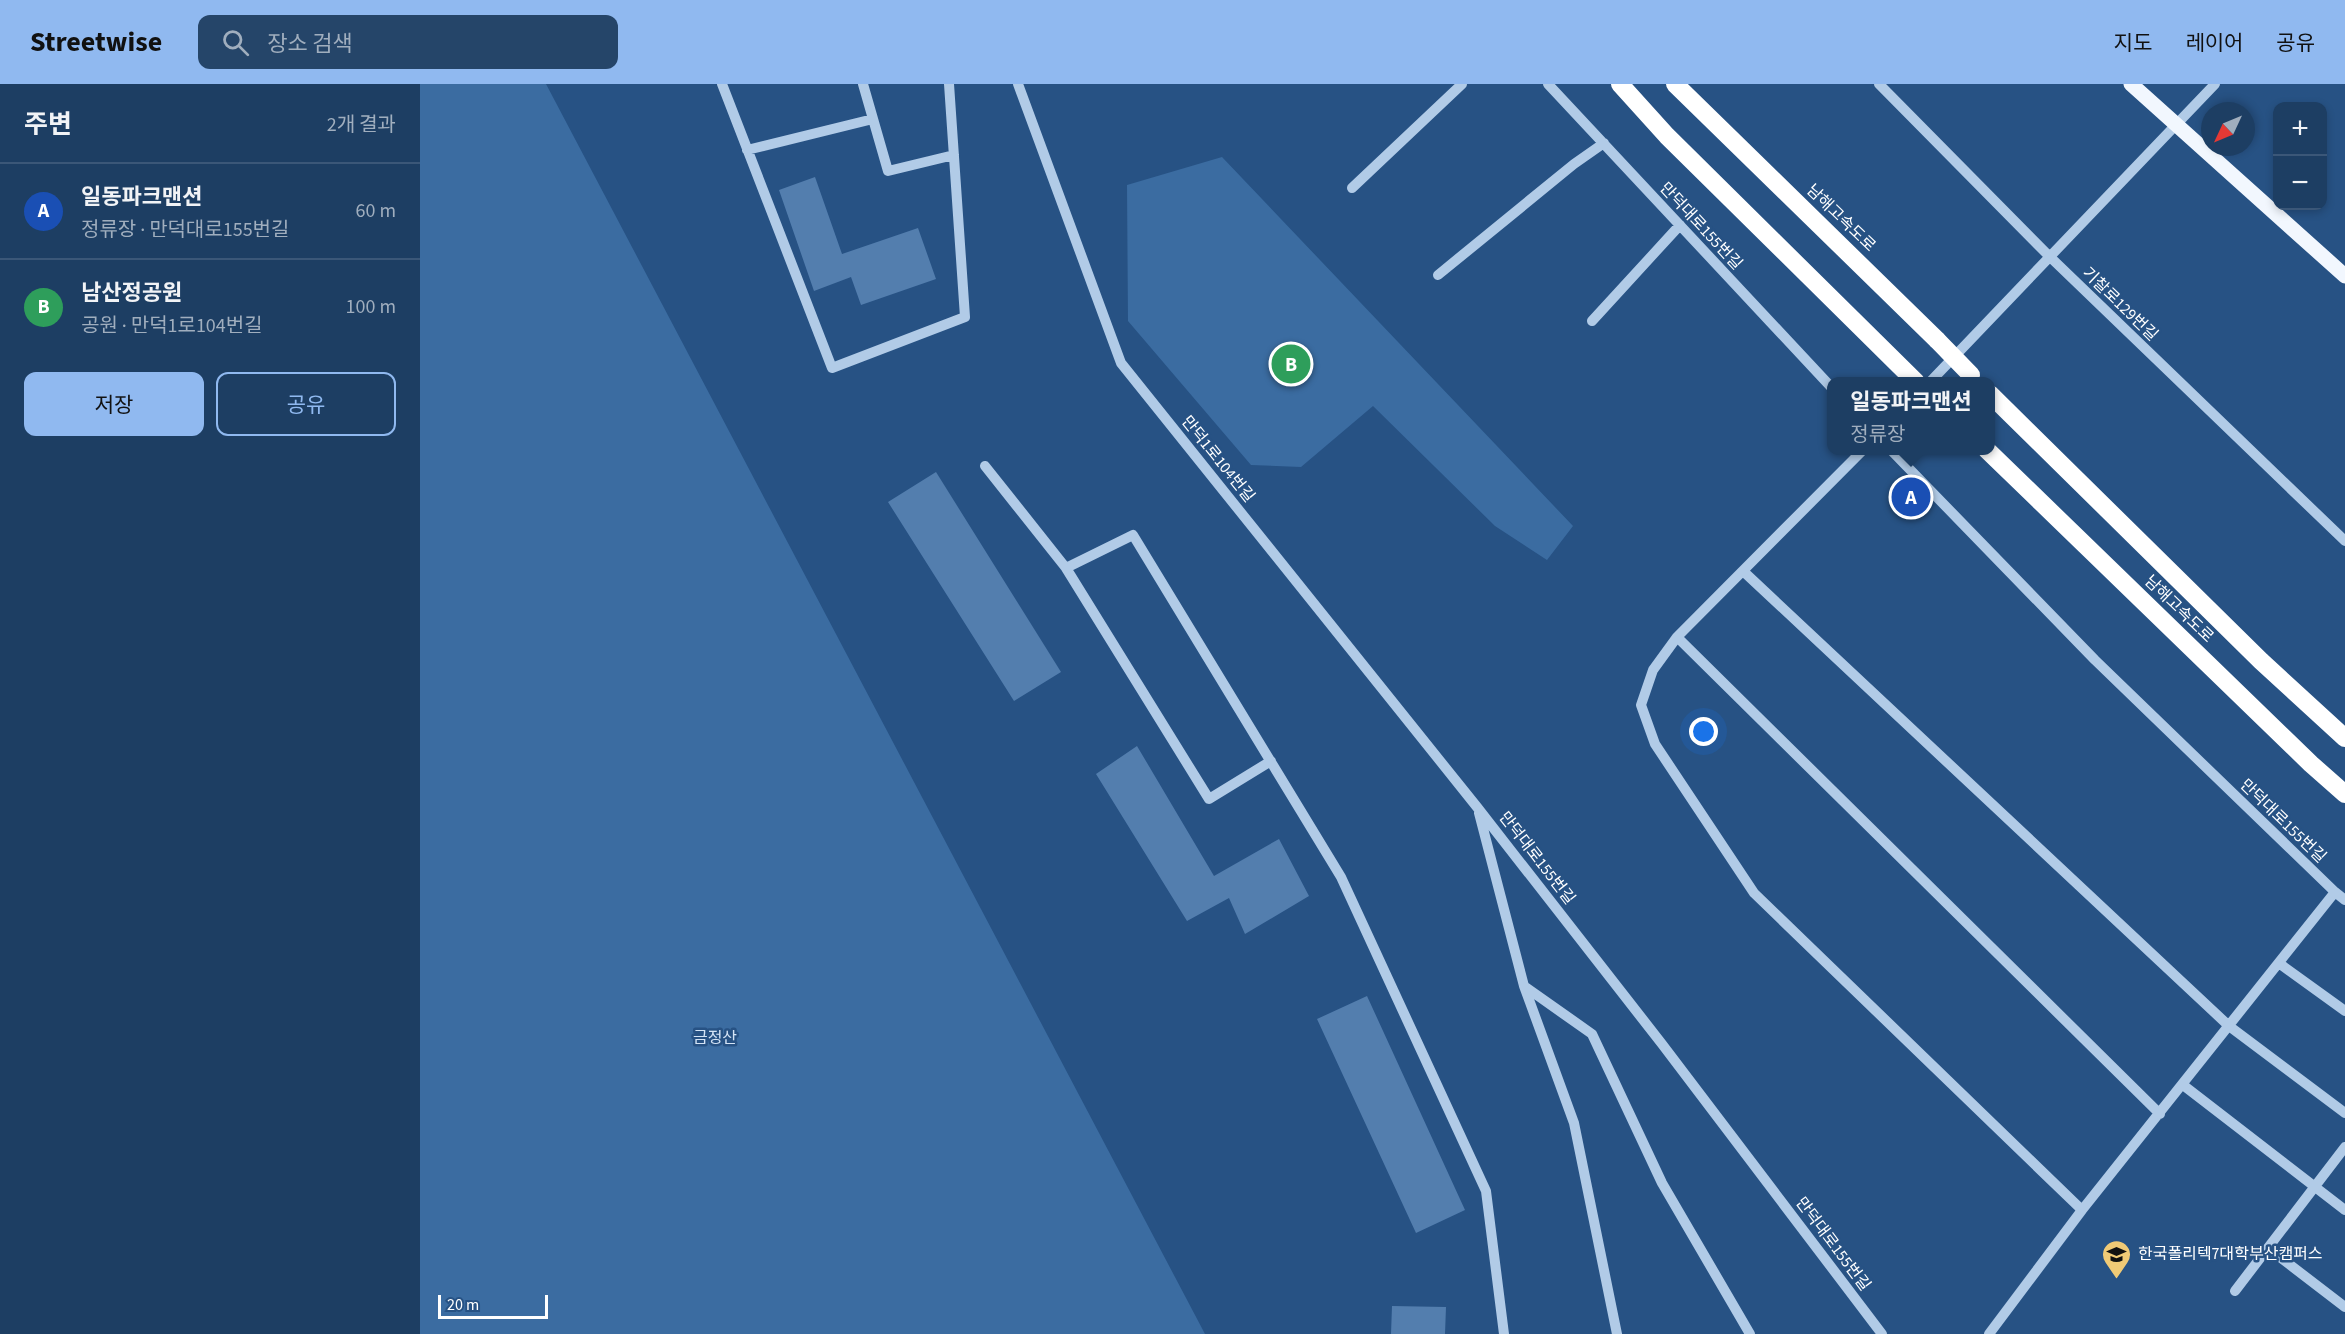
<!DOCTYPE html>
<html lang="ko">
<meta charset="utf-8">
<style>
body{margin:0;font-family:"Source Sans 3","Noto Sans KR",sans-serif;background:#254569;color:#f1f3f6}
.controls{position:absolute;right:18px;top:18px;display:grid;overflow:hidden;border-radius:12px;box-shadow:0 3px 9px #0003}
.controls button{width:54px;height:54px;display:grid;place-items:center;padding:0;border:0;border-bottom:2px solid #3b5778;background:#1d3e63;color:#f1f3f6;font:30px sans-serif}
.compass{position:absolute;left:1781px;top:18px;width:54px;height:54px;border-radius:50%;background:#1d3e63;box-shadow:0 3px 9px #0003;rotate:226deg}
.scale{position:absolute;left:18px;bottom:15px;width:110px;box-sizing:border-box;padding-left:6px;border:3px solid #fff;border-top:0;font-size:16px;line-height:21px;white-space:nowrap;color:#fff;-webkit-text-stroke:4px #275284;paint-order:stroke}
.you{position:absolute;left:1284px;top:648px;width:21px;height:21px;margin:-15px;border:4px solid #fff;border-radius:50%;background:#1a73e8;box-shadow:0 0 0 9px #1a73e833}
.badge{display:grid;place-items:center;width:39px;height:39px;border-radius:50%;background:#90b9f0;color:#fff;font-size:20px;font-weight:700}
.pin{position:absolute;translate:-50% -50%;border:3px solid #fff;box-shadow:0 2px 6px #0006}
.popup{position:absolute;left:1407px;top:293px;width:168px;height:78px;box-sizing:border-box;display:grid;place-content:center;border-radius:12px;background:#1d3e63;filter:drop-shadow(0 2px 4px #0005);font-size:20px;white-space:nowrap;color:#a0aebe}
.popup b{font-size:22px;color:#f1f3f6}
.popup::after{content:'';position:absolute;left:50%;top:100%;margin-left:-12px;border:12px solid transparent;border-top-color:#1d3e63}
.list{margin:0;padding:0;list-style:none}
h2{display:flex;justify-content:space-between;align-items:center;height:78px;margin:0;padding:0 24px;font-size:26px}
h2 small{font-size:20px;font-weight:400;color:#a0aebe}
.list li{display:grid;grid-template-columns:39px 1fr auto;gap:18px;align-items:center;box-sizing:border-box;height:96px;padding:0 24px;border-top:2px solid #3b5778}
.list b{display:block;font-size:22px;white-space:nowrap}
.list p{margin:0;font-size:20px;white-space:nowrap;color:#a0aebe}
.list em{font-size:20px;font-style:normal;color:#a0aebe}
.actions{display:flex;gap:12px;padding:18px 24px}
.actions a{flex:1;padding:14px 0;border:2px solid #90b9f0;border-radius:12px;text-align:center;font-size:21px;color:#90b9f0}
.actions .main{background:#90b9f0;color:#111}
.icon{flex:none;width:33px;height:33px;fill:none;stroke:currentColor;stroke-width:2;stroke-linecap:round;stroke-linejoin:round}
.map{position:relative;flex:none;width:1925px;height:1250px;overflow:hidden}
header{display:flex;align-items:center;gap:36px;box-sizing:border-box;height:84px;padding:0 30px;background:#90b9f0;color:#111}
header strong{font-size:28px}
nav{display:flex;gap:33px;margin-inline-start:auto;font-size:21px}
.search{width:420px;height:54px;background:#254569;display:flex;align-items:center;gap:15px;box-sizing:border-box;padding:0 21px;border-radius:12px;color:#a0aebe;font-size:22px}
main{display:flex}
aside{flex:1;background:#1d3e63}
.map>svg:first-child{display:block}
.green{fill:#3b6ca1}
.building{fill:#537eae}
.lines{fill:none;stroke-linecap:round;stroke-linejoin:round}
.minor{stroke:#b1cbe7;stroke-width:10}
.major{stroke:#f2f7fe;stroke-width:15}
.highway{stroke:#fff;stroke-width:18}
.highway-bridge{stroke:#fff;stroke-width:18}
.labels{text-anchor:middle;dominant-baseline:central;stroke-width:5;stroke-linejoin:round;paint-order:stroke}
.street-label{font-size:16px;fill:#fff;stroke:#275284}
.park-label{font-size:16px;fill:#d4e4f6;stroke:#275284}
.poi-label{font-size:16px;fill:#fff;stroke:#275284;text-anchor:start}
</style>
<header>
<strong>Streetwise</strong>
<div class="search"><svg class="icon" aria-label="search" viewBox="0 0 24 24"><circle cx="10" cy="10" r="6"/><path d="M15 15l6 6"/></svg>장소 검색</div>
<nav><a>지도</a><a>레이어</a><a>공유</a></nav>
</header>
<main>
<aside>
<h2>주변<small>2개 결과</small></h2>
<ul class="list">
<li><span class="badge" style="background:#1a4fb4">A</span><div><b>일동파크맨션</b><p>정류장 · 만덕대로155번길</p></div><em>60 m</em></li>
<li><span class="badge" style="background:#2e9e5b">B</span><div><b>남산정공원</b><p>공원 · 만덕1로104번길</p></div><em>100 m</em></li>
</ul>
<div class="actions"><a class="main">저장</a><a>공유</a></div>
</aside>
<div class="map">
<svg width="1925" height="1250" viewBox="0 0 1925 1250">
<rect width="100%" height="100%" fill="#275284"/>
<!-- green -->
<path class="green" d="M0,0h126l659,1250h-785z
M802,73l351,369 -26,34 -52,-34 -122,-120 -72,61 -50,-2 -123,-144 -1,-136z"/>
<!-- building -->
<path class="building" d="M395,93l27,77 76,-26 18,51 -75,26 -10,-28 -37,14 -35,-101z
M516,388l125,200 -47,29 -126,-199z
M717,662l77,130 65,-37 30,57 -64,38 -16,-36 -42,23 -91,-147z
M947,912l98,214 -49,23 -99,-214z
M972,1222l54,1 -1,27h-54z"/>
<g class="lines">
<!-- minor -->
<path class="minor" d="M302,0l110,284 133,-51 -16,-233
M443,0l25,87 66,-16
M598,0l103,279 356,444 185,237 220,290
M1128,0l284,304
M1459,0l170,172 296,285
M327,66l126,-31
M932,104l110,-104
M1018,191l136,-111 30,-21
M1172,237l88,-96
M1510,298l285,-298
M1443,366l-186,187 -24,33 -12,35 14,39 99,149 328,317
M1471,366l204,210 240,232 -253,318 -93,124
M565,382l81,102 67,-33 208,342 145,314 18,143
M646,484l143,231 62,-38
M1323,487l486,455 116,87
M1257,553l483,477
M1059,729l45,173 50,137 43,211
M1915,808l10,8
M1860,880l65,47
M1104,902l68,48 70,149 88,151
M1763,1001l162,125
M1848,1164l77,59
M1815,1207l110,-144"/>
<!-- major -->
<path class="major" d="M1711,0l214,192"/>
<!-- highway -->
<path class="highway" d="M1200,0l47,52 249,246
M1255,0l262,256
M1570,310l271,267 84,77
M1567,366l324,314 34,30"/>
<!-- highway-bridge -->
<path class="highway-bridge" d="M1517,256l34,35"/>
</g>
<!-- icons -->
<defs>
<symbol id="university-pin" viewBox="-11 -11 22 30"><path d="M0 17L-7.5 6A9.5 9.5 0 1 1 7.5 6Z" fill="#f0ca76" stroke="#275284"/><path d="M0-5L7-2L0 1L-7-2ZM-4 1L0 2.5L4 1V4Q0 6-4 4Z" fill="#111"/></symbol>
</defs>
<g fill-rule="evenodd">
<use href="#university-pin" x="1680" y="1154" width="33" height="45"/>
</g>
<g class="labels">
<!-- street labels -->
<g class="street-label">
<text transform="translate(1421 134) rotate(44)">남해고속도로</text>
<text transform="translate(1281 142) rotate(47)">만덕대로155번길</text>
<text transform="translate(1700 220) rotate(44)">기찰로129번길</text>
<text transform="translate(798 375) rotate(51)">만덕1로104번길</text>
<text transform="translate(1759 525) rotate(44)">남해고속도로</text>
<text transform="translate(1863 737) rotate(44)">만덕대로155번길</text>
<text transform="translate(1117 774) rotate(52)">만덕대로155번길</text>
<text transform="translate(1413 1160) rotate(53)">만덕대로155번길</text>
</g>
<!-- park labels -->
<g class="park-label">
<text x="295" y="954">금정산</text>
</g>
<!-- poi labels -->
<g class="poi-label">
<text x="1718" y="1170">한국폴리텍7대학부산캠퍼스</text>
</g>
</g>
</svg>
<div class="controls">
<button>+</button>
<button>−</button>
</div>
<svg class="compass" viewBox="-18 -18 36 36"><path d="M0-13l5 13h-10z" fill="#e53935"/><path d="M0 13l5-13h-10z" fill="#a0aebe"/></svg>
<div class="scale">20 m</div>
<div class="you"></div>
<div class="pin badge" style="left:1491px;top:413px;background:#1a4fb4">A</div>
<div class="popup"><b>일동파크맨션</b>정류장</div>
<div class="pin badge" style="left:871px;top:280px;background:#2e9e5b">B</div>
</div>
</main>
